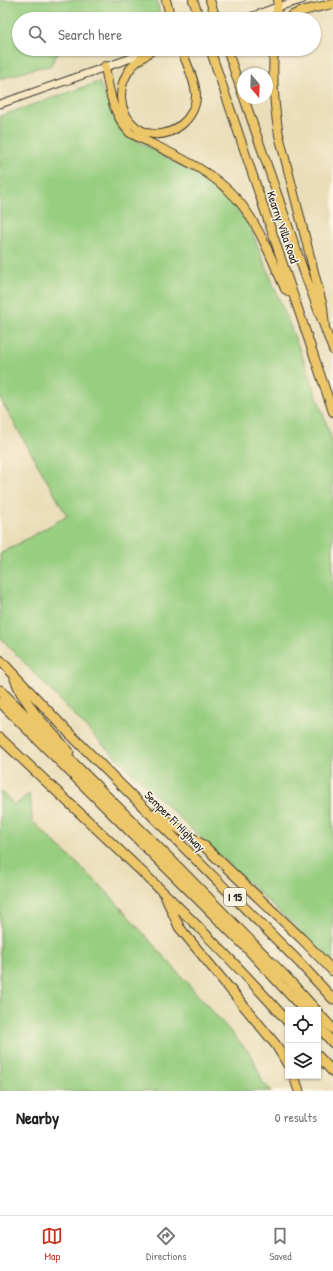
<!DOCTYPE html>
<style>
body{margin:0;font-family:"Patrick Hand",sans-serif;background:#f6f6f6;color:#222}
.controls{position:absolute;right:12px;bottom:12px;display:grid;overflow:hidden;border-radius:0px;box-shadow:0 1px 3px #0004}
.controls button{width:36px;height:36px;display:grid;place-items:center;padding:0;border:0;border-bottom:1px solid #e0e0e0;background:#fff;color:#222;font:20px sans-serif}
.compass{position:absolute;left:237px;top:68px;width:36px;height:36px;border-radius:50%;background:#fff;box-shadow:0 1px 3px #0004;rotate:161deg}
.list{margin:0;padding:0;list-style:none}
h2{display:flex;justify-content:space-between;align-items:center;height:52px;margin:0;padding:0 16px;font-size:17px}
h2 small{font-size:13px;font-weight:400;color:#767676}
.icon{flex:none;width:22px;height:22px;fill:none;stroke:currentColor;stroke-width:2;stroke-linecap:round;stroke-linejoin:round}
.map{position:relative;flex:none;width:333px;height:1091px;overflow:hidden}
.search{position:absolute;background:#fff;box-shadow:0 1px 3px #0004;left:12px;right:12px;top:12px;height:44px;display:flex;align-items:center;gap:10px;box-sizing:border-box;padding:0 14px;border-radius:22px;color:#767676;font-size:15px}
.sheet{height:124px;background:#fff}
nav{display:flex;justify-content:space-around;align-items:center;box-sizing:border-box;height:56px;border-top:1px solid #e0e0e0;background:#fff;font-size:11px;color:#767676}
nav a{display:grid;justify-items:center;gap:2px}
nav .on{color:#c8321e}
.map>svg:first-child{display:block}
.green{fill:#98ce80;stroke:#5a754e}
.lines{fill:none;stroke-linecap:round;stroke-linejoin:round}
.secondary-casing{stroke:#3b3934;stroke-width:9}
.primary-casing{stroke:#3b3934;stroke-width:10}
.motorway-casing{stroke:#3b3934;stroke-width:11}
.secondary{stroke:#f7e8c3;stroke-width:7}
.primary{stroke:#ecc669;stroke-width:8}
.motorway{stroke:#ecc669;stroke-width:9}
.labels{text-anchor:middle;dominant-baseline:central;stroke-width:3;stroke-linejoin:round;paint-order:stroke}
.shield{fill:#fcf5e5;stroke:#5f5d58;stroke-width:1}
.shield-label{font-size:11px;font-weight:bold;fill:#1c1c1c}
.street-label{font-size:12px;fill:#1c1c1c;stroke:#fcf5e5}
</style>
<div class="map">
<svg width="333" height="1091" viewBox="0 0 333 1091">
<rect width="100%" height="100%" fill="#fcf5e5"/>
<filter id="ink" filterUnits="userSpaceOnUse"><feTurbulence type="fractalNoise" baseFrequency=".025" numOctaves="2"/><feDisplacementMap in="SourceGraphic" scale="8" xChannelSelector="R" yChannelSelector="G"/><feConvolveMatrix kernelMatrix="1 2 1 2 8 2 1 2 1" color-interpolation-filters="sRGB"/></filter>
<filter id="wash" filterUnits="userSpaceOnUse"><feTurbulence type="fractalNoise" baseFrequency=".012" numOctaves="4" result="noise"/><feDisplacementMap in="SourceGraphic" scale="16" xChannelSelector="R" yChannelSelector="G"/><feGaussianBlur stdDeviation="0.9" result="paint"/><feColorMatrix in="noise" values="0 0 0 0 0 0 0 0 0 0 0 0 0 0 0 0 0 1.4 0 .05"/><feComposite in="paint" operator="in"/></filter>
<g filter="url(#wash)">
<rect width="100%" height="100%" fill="#eadeba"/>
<!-- green -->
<path class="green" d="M0,0h157l3,17 -7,2h-134v30h51l-12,4 -8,13 -6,1h-4l-40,12z
M99,82l21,49 101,58 28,36 58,143 26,75v520l-232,-220 -101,-106v-83l67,-38 -67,-118v-282z
M0,791l15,14 14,-11 2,9 1,18 73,69 147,166 11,27 9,8h-272z"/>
</g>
<g filter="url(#ink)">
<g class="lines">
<defs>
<path id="secondary" d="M245,19l32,-12 25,-7
M0,104l157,-55"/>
<path id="primary" d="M166,0l5,19
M193,0l7,19
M210,0l6,19
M276,19l2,-19
M287,19c10,-9 33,-12 46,-15
M210,49l123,363
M227,49l16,47
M274,49c-2,30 0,57 5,86l44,172 2,20
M151,51c-7,6 -16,11 -21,18 -28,40 15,85 51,56 9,-7 15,-18 15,-29 0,-14 -10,-34 -15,-47
M105,66c4,25 8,49 25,67 37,19 78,34 106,65 22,24 36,62 49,91l8,5
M244,98l60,174 29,78"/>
<path id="motorway" d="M0,660l69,73 229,228 35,38
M15,679l6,14 15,22 33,37
M0,690l179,178 107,109 30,33
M0,702l245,244 59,64
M0,738c98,93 199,183 288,284
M156,813l48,33 98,93 31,32
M166,898l13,29 97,118 12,20
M318,1013l15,16
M318,1026l15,17
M318,1056l15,16
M294,1076l5,15"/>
</defs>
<!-- secondary casing -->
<use href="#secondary" class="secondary-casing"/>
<!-- primary casing -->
<use href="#primary" class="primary-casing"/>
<!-- motorway casing -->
<use href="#motorway" class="motorway-casing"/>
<!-- secondary -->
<use href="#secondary" class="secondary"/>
<!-- primary -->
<use href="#primary" class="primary"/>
<!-- motorway -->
<use href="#motorway" class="motorway"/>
</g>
</g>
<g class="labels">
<!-- shield labels -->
<rect class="shield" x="224" y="888" width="22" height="18" rx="3"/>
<g class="shield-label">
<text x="235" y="897">I 15</text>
</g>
<!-- street labels -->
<g class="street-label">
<text transform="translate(283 227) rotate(71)">Kearny Villa Road</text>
<text transform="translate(175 821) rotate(45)">Semper Fi Highway</text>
</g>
</g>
</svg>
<div class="controls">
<button><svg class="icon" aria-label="locate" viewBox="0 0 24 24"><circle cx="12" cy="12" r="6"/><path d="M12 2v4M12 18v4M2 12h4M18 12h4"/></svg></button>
<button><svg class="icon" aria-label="layers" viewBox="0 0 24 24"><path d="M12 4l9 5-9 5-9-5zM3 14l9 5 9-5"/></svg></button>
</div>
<svg class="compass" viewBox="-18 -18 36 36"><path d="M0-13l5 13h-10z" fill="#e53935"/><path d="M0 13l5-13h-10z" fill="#767676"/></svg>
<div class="search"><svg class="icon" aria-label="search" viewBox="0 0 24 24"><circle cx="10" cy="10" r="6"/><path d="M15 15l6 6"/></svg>Search here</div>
</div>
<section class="sheet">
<h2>Nearby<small>0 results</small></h2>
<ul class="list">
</ul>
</section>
<nav>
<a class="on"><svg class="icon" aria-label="map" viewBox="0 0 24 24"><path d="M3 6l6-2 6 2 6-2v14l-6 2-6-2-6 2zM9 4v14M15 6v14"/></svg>Map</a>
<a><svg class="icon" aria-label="directions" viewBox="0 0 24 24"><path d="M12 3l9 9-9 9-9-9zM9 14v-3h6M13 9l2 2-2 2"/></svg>Directions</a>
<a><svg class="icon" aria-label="saved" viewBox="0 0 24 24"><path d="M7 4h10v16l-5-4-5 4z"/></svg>Saved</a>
</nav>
